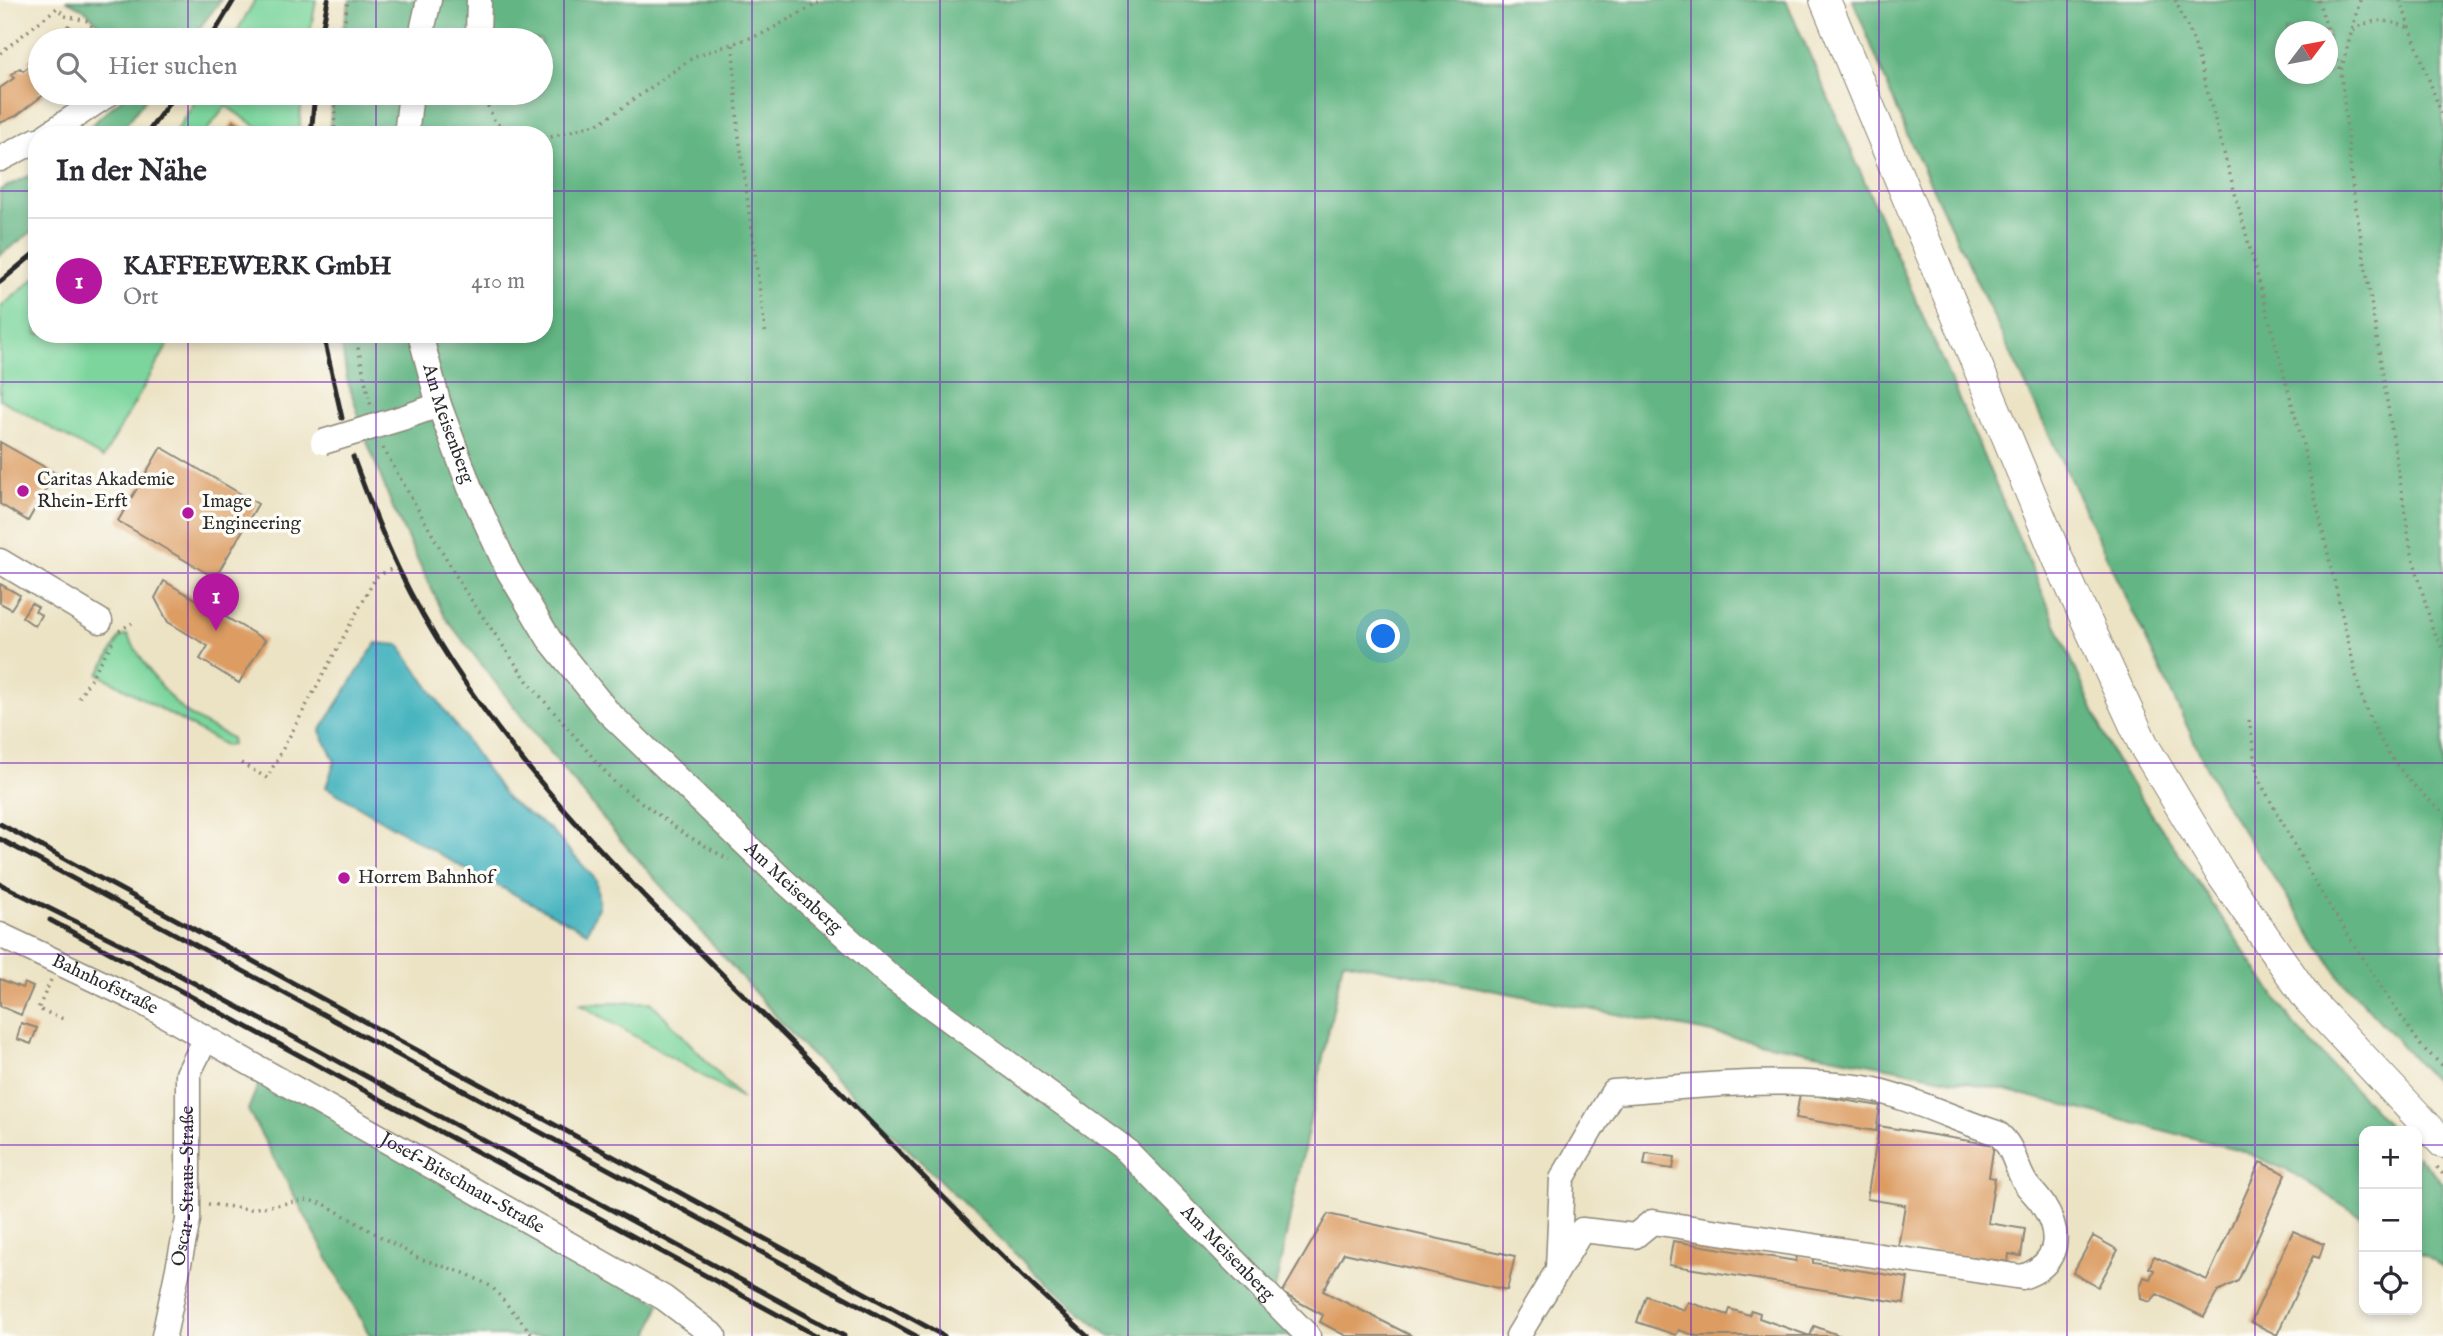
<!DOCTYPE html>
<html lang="de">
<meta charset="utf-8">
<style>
body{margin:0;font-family:"IM FELL English",serif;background:#f7f7f7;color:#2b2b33}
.controls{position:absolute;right:21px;bottom:21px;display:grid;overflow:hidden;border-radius:14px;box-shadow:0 4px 10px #0003}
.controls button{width:63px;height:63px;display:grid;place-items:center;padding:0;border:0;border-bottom:2px solid #e1e1e2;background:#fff;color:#2b2b33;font:35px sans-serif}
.compass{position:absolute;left:2275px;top:21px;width:63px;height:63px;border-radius:50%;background:#fff;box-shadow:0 4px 10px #0003;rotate:58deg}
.you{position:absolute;left:1384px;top:637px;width:24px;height:24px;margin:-18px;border:5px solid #fff;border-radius:50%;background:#1a73e8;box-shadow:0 0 0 10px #1a73e833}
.badge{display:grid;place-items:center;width:46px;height:46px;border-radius:50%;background:#b5179e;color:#fff;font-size:23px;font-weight:700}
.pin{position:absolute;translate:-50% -58px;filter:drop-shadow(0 2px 4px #0008)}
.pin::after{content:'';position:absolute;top:37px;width:24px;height:21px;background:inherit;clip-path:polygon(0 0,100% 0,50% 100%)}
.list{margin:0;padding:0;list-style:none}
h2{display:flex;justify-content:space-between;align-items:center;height:91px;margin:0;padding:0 28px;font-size:30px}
h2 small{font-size:23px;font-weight:400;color:#7c7c81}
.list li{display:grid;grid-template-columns:46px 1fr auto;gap:21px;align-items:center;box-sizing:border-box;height:126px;padding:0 28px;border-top:2px solid #e1e1e2}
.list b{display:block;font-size:26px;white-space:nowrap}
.list p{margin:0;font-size:23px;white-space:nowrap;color:#7c7c81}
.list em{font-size:23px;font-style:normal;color:#7c7c81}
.icon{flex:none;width:38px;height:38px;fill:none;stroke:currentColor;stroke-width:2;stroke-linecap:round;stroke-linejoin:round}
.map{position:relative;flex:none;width:2443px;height:1336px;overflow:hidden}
.search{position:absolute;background:#fff;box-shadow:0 4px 10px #0003;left:28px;top:28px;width:525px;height:77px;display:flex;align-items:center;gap:18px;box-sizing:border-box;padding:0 24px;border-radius:38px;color:#7c7c81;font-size:26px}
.panel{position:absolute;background:#fff;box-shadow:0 4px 10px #0003;left:28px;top:126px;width:525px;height:217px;border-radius:28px}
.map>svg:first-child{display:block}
.green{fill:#7bd59c;stroke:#538064;stroke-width:2}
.forest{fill:#64b684;stroke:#487058;stroke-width:2;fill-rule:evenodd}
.water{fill:#42b2bd;stroke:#366e74;stroke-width:2}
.building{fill:#dc9c62}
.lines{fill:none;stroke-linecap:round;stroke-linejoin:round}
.minor-casing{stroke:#8c8778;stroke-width:27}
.major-casing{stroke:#8c8778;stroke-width:32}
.path{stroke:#8c8778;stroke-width:3.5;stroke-dasharray:2 5;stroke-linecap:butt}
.minor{stroke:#fff;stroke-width:24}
.major{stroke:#fff;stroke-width:30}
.rail{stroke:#2b2b2b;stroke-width:5}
.minor-bridge-casing{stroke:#8c8778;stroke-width:27;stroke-linecap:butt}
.minor-bridge{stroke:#fff;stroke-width:24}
.grid{fill:none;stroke:#7b2cbf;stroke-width:2;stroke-opacity:0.55}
.poi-dot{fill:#b5179e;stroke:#fdfcf7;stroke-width:2.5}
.labels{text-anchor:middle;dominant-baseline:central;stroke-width:7;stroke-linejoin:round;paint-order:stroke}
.street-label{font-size:19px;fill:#2b2b2b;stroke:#fdfcf7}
.poi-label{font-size:19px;fill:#2b2b2b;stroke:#fdfcf7;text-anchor:start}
</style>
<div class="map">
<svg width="2443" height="1336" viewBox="0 0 2443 1336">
<rect width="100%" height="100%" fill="#fdfcf7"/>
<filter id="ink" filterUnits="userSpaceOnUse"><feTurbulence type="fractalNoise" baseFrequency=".0143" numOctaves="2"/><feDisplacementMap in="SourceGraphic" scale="14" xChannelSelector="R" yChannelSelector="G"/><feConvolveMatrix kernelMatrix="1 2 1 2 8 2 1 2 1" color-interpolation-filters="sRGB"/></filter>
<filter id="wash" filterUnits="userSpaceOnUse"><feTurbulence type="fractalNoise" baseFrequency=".00686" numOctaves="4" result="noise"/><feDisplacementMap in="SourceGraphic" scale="28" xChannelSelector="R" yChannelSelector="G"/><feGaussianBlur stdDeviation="1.57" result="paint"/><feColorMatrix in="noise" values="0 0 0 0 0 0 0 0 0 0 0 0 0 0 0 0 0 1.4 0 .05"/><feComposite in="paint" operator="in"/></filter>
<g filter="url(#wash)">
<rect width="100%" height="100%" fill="#ece3c4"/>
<!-- green -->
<path class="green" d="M255,0h61l-7,40h-77z
M201,93h101l-3,42h-30l-43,-29 -23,29h-30z
M37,276v58h137l-71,124 -103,-59v-91z
M127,635c17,28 34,57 60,78 13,10 30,17 44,25l1,7 -6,1 -127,-72 21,-37z
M651,1002l91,97 -162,-95z"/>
<!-- forest -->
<path class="forest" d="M66,0h155l-31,40h-50l-16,-7 -10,7 -29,-30z
M350,0h1436l328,758 181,268 99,105h-30v87l-73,-46 -51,-22 -235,-60 -662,-129 -69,333 25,42h-190l-78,-67 -230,-224 -182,-207 -87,-108 -87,-113 -52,-109 -25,-64 -21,-65 -7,-45h204v-199h-215l4,-42h208v-53h-201z
M1853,0h590v1090l-102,-111 -120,-181 -314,-664zM2286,32h42v42h-42z
M128,93h22l-32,42h-38z
M37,172v56l-37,27v-65z
M262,1075l398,228 -11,33h-279l-122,-226z
M2417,1155l26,28v84l-26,-16z"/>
<!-- water -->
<path class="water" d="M376,643l23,2 109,155 42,29 46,51 3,25 -12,27 -129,-67 -132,-78 9,-26 -15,-30z"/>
<g id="blocks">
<!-- building -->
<path class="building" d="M68,25l9,6 -2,3 6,6h-18l3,-3 -5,-3z
M37,54l3,5v34h6l-30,23 -16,7v-35l14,-10 -3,-3 9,-7 3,3 8,-6 -3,-3z
M233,121l24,14h-32z
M0,442l55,31 -27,48 -28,-17z
M161,447l97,57 -43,74 -97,-57z
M164,581l101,59 -26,43 -39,-24 8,-13 -40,-24 -13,-24z
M0,584l20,11 -9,14 -11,-6z
M31,603l7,4 -3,4 6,4 -6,11 -13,-9z
M0,979l22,9 2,-5 9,4 -12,28 -21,-9z
M21,1023l16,5 -6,16 -14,-5z
M1800,1093l80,13 -4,25 -80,-13z
M1879,1126l115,19 -5,32 6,1 -7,45 37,6 -4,27 -12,-2 -1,8 -110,-15 7,-42 -38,-6z
M1646,1153l29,4 -2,12 -29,-4z
M2260,1162l26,12 -48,107 -20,10 -14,26 -47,-23 -7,8 -9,-3 -1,-12 4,-10 6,2 4,-9 -5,-2 5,-12 53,24z
M1328,1214l187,42 -8,34 -163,-37 -21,38 89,45h-66l-26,-14 3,-7 -41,-22z
M2293,1231l31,13 -5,14 -6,-2 -36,79 -26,-13z
M2093,1236l25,14 -20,37 -25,-14z
M1673,1241l123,20 1,-6 16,3v5l95,15 -4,25 -235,-38z
M1646,1296l38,14 4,-8 40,13 2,-6 19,6 2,-5 9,3 -1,5 51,18h-114l-17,-6 -3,5 -39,-13z
M1814,1326l27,10h-31z"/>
</g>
</g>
<g filter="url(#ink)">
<use href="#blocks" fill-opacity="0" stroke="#8c8778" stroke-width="2"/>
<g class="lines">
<defs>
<g id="minor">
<path d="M478,33l1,-33"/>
<path d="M420,40l9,-40"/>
<path d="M47,135l63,-42"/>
<path d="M406,135l5,-42"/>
<path d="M0,159l37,-19"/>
<path id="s1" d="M420,334l19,71 31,83 38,82 41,69 59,73 173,166 110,99 234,172 183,187"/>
<path d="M402,418l37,-13"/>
<path d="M0,561l100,60"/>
<path id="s2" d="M0,935l142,67 522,296 50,38"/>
<path id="s3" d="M164,1336l24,-116v-146l17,-34"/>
<path d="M1518,1336l64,-106 53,6 17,-14 370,55c36,-12 41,-41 21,-72 -5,-8 -12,-14 -17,-21 -12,-18 -11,-37 -29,-51 -39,-12 -94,-39 -132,-45 -83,-12 -169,-2 -252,4l-51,87 -4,89"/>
</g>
<path id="major" d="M1825,0l233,559 86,187 77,128 87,125 135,144"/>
</defs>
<!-- minor casing -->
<use href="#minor" class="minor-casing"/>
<!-- major casing -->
<use href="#major" class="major-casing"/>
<!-- path -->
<path class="path" d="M2175,0l19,42 107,395 59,255c17,51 41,86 83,120
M2318,0l23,71
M2360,0l-19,71 11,112 59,367 21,77 11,23
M2400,0l43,118
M2353,31c20,-15 36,-11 58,-2
M342,40l6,-40
M733,45l5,84 28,208
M0,53l57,-45 8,8 22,5 17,19
M482,93l13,29 18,13
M334,135l2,-42
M544,139l58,-17 93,-66 67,-22 62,-34
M355,334l16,73
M383,448l80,140 65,94 87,101 68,50 46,27
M119,631l13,-8
M79,698l36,-60
M2249,720l10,60 58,106 72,113 33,48 21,19
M241,763l26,15 109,-201 17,-9
M51,980l-13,29 28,11
M2437,1167l6,7
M208,1204l42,5 57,-9 17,4 94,54 49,16 25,13 42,49"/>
<!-- minor -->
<use href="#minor" class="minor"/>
<!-- major -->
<use href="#major" class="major"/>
<!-- rail -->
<path class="rail" d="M210,40l24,-40
M320,40l8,-40
M146,135l30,-42
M311,135l4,-42
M0,282l37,-31
M323,334l19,84
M353,457c14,38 28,76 46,113 94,194 266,345 416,496 90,90 177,185 272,270
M0,824l944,512
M0,839l916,497
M0,884l135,67 709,385
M50,920l767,416"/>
<defs>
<path id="minor-bridge" d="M323,442l79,-24"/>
</defs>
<!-- minor-bridge casing -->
<use href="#minor-bridge" class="minor-bridge-casing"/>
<!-- minor-bridge -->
<use href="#minor-bridge" class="minor-bridge"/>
</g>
</g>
<!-- grid -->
<path class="grid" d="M188,0v40M376,0v40M564,0v1336M752,0v1336M940,0v1336M1128,0v1336M1315,0v1336M1503,0v1336M1691,0v1336M1879,0v1336M2067,0v1336M2255,0v1336M188,93v42M376,93v42M0,191h37M544,191h1899M188,334v1002M376,334v1002M0,382h2443M0,573h2443M0,763h2443M0,954h2443M0,1145h2364M2417,1145h26"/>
<!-- markers -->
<g class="poi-dot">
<circle cx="23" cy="491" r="7"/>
<circle cx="188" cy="513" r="7"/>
<circle cx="344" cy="878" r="7"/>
</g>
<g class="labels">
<!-- street labels -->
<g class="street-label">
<text stroke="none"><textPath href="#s1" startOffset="94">Am Meisenberg</textPath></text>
<text stroke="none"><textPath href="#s1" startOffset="682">Am Meisenberg</textPath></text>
<text stroke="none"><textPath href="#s2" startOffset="116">Bahnhofstraße</textPath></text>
<text stroke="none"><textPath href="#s2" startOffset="525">Josef-Bitschnau-Straße</textPath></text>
<text stroke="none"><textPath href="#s3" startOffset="152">Oscar-Straus-Straße</textPath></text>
<text stroke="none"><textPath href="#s1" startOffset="1251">Am Meisenberg</textPath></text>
</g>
<!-- poi labels -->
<g class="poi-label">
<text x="37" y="480">Caritas Akademie<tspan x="37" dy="22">Rhein-Erft</tspan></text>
<text x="202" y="502">Image<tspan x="202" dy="22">Engineering</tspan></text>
<text x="358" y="878">Horrem Bahnhof</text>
</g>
</g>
</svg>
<div class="controls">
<button>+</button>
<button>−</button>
<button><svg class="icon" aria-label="locate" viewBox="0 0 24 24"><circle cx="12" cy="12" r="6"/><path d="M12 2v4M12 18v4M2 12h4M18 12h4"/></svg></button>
</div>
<svg class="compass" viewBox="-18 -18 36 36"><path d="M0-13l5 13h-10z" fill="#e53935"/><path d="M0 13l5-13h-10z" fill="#7c7c81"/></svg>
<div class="you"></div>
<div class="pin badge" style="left:216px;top:631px">1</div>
<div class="search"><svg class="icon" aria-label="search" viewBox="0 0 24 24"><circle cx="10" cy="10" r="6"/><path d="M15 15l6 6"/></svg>Hier suchen</div>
<section class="panel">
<h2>In der Nähe<small></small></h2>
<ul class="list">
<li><span class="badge">1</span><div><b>KAFFEEWERK GmbH</b><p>Ort</p></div><em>410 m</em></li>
</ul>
</section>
</div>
